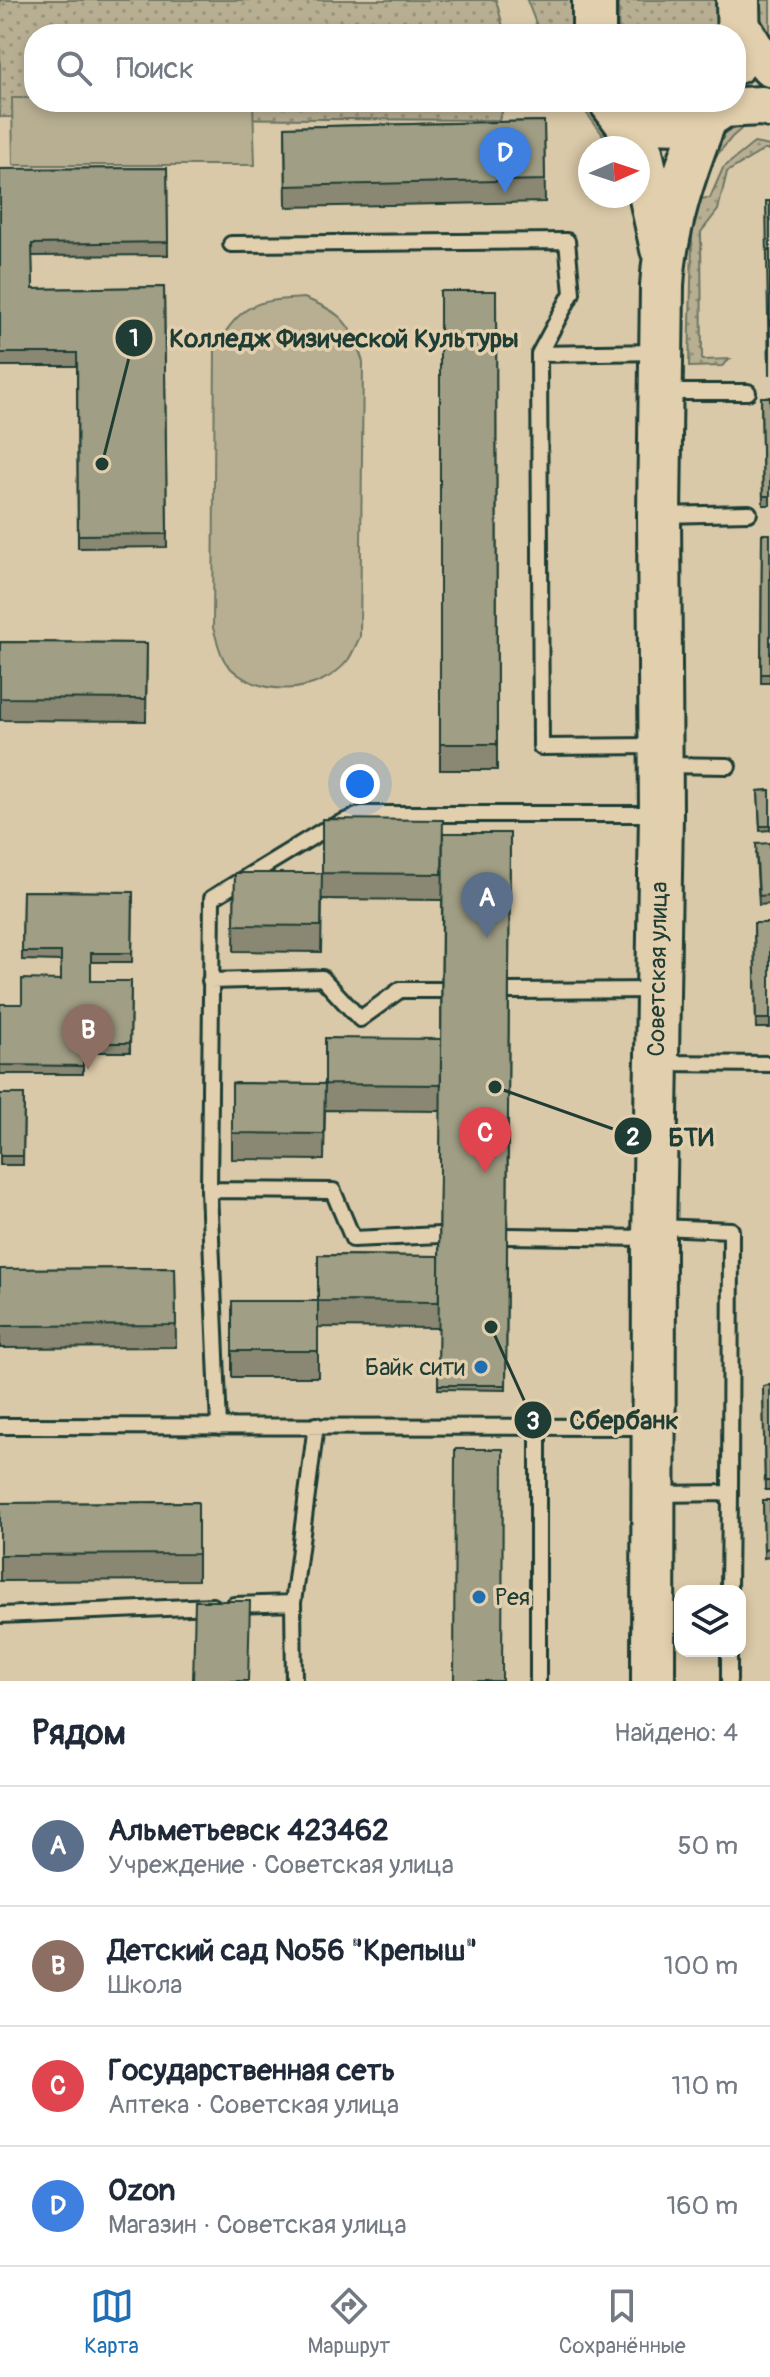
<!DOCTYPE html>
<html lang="ru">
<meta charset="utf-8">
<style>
body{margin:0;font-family:Pangolin,sans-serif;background:#f2f2f3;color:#1f2937}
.controls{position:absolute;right:24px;bottom:24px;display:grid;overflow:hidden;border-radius:16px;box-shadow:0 4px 12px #0003}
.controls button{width:72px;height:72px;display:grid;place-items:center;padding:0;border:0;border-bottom:2px solid #e0e1e3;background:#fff;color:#1f2937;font:40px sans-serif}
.compass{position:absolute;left:578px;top:136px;width:72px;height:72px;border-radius:50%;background:#fff;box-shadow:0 4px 12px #0003;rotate:87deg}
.you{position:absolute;left:360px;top:784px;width:28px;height:28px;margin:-20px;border:6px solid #fff;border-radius:50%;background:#1a73e8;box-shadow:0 0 0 12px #1a73e833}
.badge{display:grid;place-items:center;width:52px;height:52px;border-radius:50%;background:#1f6fb2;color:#fff;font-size:26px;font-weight:700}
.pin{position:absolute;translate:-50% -66px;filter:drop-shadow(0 2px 4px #0008)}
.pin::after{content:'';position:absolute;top:42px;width:28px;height:24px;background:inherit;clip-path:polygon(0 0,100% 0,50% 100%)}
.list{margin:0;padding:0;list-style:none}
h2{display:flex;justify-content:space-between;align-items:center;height:104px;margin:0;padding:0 32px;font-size:34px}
h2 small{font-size:26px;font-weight:400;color:#747a83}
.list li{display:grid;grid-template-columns:52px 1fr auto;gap:24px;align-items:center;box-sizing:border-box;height:120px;padding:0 32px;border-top:2px solid #e0e1e3}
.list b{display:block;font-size:30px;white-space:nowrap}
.list p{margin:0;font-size:26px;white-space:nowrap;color:#747a83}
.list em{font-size:26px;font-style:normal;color:#747a83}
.icon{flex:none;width:44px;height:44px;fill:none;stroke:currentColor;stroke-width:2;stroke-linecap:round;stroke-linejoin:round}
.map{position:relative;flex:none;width:770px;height:1681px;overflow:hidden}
.search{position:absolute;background:#fff;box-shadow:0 4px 12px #0003;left:24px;right:24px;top:24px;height:88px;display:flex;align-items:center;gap:20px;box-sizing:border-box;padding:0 28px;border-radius:32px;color:#747a83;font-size:30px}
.sheet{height:584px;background:#fff}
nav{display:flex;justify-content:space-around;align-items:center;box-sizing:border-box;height:112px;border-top:2px solid #e0e1e3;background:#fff;font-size:22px;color:#747a83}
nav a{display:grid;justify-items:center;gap:4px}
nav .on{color:#1f6fb2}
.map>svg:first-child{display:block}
.grass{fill:url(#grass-dots);stroke:#6c7664;stroke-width:2}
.garden{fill:#b8af93;stroke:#6c7664;stroke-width:2}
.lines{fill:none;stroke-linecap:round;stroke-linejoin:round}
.lane-casing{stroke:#1f3d34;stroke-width:20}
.secondary-casing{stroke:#1f3d34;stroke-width:44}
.primary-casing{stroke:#1f3d34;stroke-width:48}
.lane{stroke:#e2cfad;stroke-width:14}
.secondary{stroke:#e2cfad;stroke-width:38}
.primary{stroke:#e2cfad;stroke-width:42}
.wall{fill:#8a8872;stroke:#1f3d34;stroke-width:2}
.building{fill:#a09e84;stroke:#1f3d34;stroke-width:2}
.poi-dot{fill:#1f6fb2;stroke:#e2cfad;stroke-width:3}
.labels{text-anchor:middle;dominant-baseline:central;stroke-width:7;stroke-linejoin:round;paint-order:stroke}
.street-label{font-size:24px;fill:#1f3d34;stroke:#e2cfad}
.poi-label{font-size:24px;fill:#1f3d34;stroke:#e2cfad;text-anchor:end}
.leader{fill:none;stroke:#1f3d34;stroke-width:3}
.callout-dot{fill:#1f3d34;stroke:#e2cfad;stroke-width:3}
.mark-label{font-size:24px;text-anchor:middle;font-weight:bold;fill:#fff}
.callout-label{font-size:26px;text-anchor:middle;font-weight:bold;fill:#1f3d34;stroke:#e2cfad;stroke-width:7;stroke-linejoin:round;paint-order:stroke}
</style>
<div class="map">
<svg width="770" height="1681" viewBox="0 0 770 1681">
<defs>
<pattern id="grass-dots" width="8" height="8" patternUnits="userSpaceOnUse" patternTransform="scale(2)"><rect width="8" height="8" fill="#b8af93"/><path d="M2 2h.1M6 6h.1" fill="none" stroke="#959079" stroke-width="1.8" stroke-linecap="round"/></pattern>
</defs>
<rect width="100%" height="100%" fill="#dac9a8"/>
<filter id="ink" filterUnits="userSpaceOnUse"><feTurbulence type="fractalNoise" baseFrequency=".0125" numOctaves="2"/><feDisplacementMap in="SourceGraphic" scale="16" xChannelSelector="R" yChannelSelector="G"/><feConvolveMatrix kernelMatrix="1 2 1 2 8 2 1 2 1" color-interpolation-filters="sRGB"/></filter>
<g filter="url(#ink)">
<!-- grass -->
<path class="grass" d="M0,0h496l9,34h-471v68h472l-7,18 -499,-3z
M527,0h43l10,21 1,13h-41z
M619,0h101v34h-102z
M751,0h19v50z
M578,102h21l18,46h-4z
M755,117l-23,20 -31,37 22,-53z
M754,143l16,3v4h-6l-37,22 -9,38 -17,22 1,128 28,-1 -8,7 -33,1 4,-168 17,-1 13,-30z"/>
<!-- garden -->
<path class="garden" d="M12,98h22v4h219l2,63h-242z
M304,298c39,15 46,24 59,64l-3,275c-4,7 -7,16 -12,23 -28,36 -93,39 -122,3 -7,-10 -9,-24 -13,-35l2,-281c29,-44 37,-46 89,-49z"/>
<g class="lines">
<defs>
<path id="lane" d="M231,244l336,-3 5,52 -33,61 2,393 114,-1
M539,354l120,-2
M665,392h83
M661,515l88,-2
M664,765l64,1
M210,981l112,-3 38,41 40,-29h42
M509,991l148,-1
M661,1063l109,1
M209,1190l124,1 20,48 87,-4
M507,1236l143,2
M0,1426l649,1
M538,1426v255
M219,1427l-10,-237 3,-292 110,-67 40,-17h297
M658,1494l72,-1 1,-263 -72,-3
M729,1591l1,-98
M234,1605l59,-2
M0,1615l213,-9
M294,1681l-1,-78 23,-178
M729,1681v-30"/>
<path id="secondary" d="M738,22l16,26 16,19
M721,108l41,-2 8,2"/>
<path id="primary" d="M594,0v34
M736,62l3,-14 -1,-48
M611,102l27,36 24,111
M612,102c7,5 14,12 22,14 22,8 77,11 89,-14
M653,1681l1,-443 7,-424 -2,-298 3,-230c3,-58 23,-115 44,-169"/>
</defs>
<!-- lane casing -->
<use href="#lane" class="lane-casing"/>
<!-- secondary casing -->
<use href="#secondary" class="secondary-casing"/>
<!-- primary casing -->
<use href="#primary" class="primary-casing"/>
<!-- lane -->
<use href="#lane" class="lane"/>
<!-- secondary -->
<use href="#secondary" class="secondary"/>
<!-- primary -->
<use href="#primary" class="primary"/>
</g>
<!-- wall -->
<path class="wall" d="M544,121l1,81 -259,5 -1,-80z
M167,168l1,87 -136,1 1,33 131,-2 3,260 -89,1 -1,-182h-77v-197z
M440,291h56l1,479h-57z
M761,397h9v108h-7z
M762,534h8v149h-9z
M0,642l147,1 -1,78 -146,-1z
M770,790v40l-10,1 -2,-40z
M443,833h67l-4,557 -68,-1 1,-61 -121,-1v-72l121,1 2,-145 -116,-1 -1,50 -92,-1v-76l93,1 116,-45 1,-139 -120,-1 -1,53 -87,-1 1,-78h87z
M770,843v61l-11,1 -3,-52z
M23,891l110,1 -1,70h-41v19h40l-1,71h-47v22h-83v-70h22l39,-24v-19l-39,-1z
M754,923h16v105h-14z
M0,1094h24l-1,71h-23z
M175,1268l1,79 -176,1v-79z
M232,1301h86v76h-86z
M770,1385v105h-5l-2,-104z
M763,1500h7v57l-6,1z
M198,1502v78l-198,1v-78z"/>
<!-- building -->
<path class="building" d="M544,121l1,59 -259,6 -1,-59z
M167,168l1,74 -136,2 1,45 131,-2 3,247 -89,1 -1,-182h-77v-184z
M766,201h4v173h-1z
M440,291h56l1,453h-57z
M761,397h9v99h-7z
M762,534h8v140h-9z
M0,642l147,1 -1,56 -146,-1z
M770,790v36h-10l-2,-35z
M322,819l121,1 -1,54 -120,-1 -1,53 -87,-1 1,-52h87z
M443,833h67l-4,552h-68z
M770,843v52l-11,1 -3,-52z
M23,891l110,1 -1,61h-41v28h40l-1,62h-47v23l-83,-1v-61h22v-25l39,1v-28h-39z
M754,923h16v96h-14z
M325,1038l116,1v46l-116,-1 -1,50 -92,-1v-50l93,1z
M0,1094h24l-1,62h-23z
M318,1255l121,1v46l-121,-1z
M175,1268l1,57 -176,1v-57z
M232,1301h86v50h-86z
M770,1385v96h-5l-2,-95z
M455,1449h48l-1,232h-48z
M763,1500h7v48l-6,1z
M198,1502v52l-198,1v-52z
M195,1601h55l-2,80h-55z"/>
</g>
<!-- markers -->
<g class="poi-dot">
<circle cx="481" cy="1367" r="8"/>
<circle cx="479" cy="1597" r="8"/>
</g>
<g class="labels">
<!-- street labels -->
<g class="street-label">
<text transform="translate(658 969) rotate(-89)">Советская улица</text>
</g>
<!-- poi labels -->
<g class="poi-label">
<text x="465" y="1367">Байк сити</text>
<text x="495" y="1597" text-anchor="start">Рея</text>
</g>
</g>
<!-- callouts -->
<path class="leader" d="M102 464L134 338M495 1087L633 1136M491 1327L533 1420"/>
<g class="callout-dot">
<circle cx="102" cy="464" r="8"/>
<circle cx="495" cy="1087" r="8"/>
<circle cx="491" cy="1327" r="8"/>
<circle cx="134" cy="338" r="20"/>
<circle cx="633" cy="1136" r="20"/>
<circle cx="533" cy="1420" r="20"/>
</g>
<g class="mark-label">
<text x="134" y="346">1</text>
<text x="633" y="1145">2</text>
<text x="533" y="1429">3</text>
</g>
<g class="callout-label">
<text x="344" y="347">Колледж Физической Культуры</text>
<text x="691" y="1146">БТИ</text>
<text x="624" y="1429">Сбербанк</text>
</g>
</svg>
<div class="controls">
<button><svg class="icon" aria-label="layers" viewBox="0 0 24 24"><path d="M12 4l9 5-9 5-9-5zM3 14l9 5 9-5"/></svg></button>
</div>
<svg class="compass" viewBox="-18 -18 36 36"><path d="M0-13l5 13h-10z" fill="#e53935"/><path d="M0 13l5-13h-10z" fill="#747a83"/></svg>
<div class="you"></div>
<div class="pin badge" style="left:487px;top:938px;background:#5c6f8a">A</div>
<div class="pin badge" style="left:88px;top:1070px;background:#8d6e63">B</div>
<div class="pin badge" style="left:485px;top:1173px;background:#e0444e">C</div>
<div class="pin badge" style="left:505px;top:193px;background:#3f7fe0">D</div>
<div class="search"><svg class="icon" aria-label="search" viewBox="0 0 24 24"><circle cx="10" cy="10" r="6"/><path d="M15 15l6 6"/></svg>Поиск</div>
</div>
<section class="sheet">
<h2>Рядом<small>Найдено: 4</small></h2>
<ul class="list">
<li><span class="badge" style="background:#5c6f8a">A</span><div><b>Альметьевск 423462</b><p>Учреждение · Советская улица</p></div><em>50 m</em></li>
<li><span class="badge" style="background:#8d6e63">B</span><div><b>Детский сад №56 &quot;Крепыш&quot;</b><p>Школа</p></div><em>100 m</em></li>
<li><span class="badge" style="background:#e0444e">C</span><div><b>Государственная сеть</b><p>Аптека · Советская улица</p></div><em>110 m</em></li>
<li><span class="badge" style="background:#3f7fe0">D</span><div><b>Ozon</b><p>Магазин · Советская улица</p></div><em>160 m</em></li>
</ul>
</section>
<nav>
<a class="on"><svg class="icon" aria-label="map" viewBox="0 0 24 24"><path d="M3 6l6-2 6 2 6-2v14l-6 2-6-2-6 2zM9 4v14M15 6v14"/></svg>Карта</a>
<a><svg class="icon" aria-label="directions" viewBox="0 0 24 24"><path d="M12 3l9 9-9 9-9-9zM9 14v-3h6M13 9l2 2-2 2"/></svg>Маршрут</a>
<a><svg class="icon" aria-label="saved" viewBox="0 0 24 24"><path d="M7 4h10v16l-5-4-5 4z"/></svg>Сохранённые</a>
</nav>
